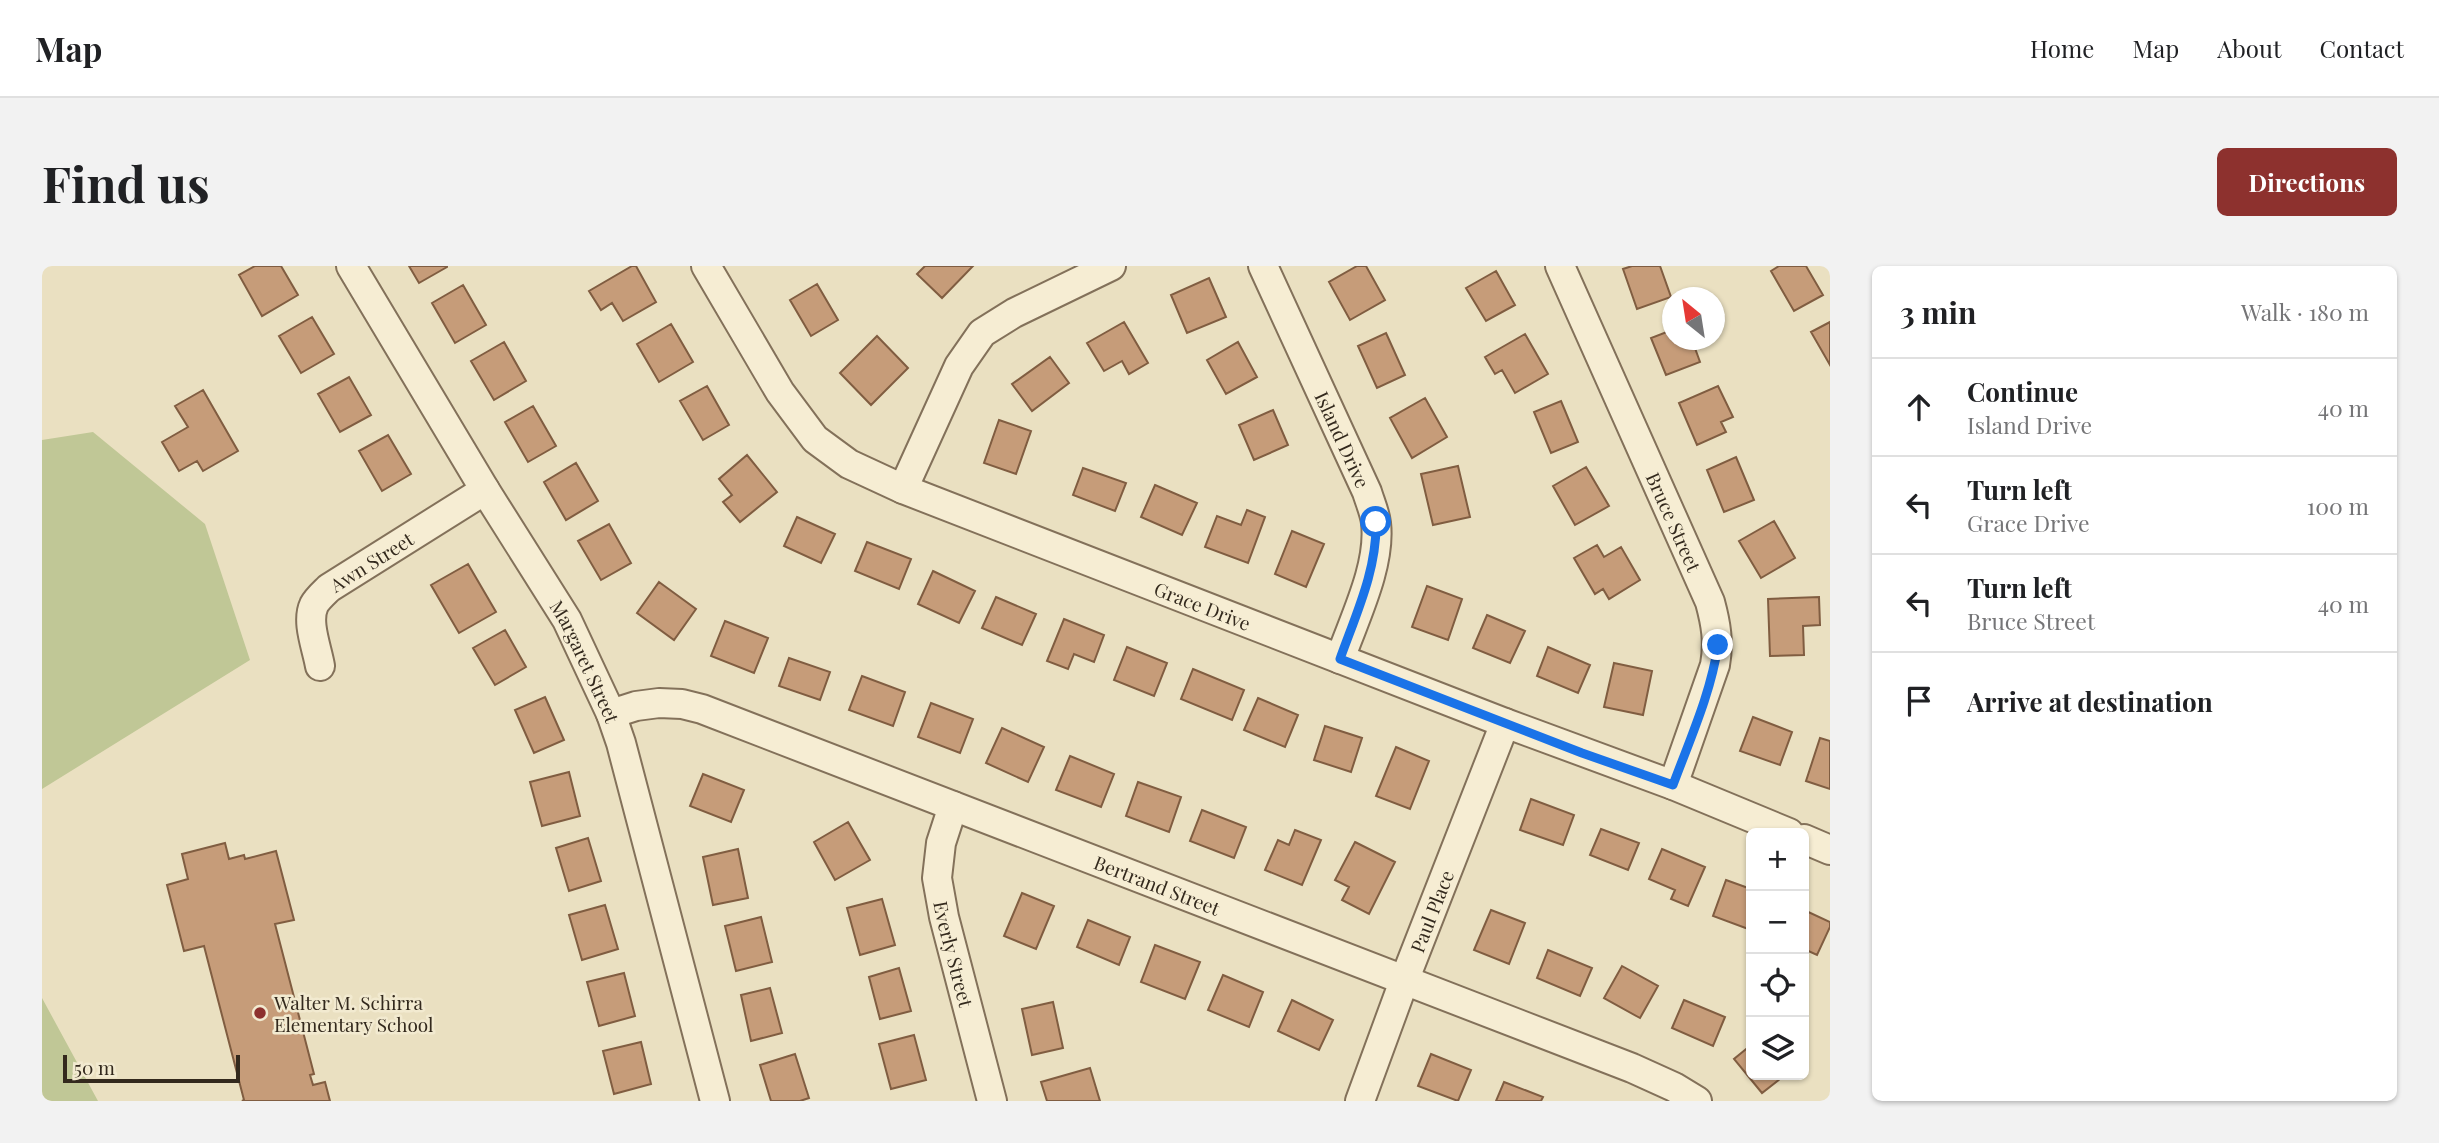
<!DOCTYPE html>
<meta charset="utf-8">
<style>
body{margin:0;font-family:"Playfair Display",serif;background:#f2f2f2;color:#202124}
.controls{position:absolute;right:21px;bottom:21px;display:grid;overflow:hidden;border-radius:10px;box-shadow:0 2px 5px #0004}
.controls button{width:63px;height:63px;display:grid;place-items:center;padding:0;border:0;border-bottom:2px solid #e0e0e0;background:#fff;color:#202124;font:35px sans-serif}
.compass{position:absolute;left:1620px;top:21px;width:63px;height:63px;border-radius:50%;background:#fff;box-shadow:0 2px 5px #0004;rotate:330deg}
.scale{position:absolute;left:21px;bottom:18px;width:177px;box-sizing:border-box;padding-left:7px;border:4px solid #33291d;border-top:0;font-size:19px;line-height:24px;white-space:nowrap;color:#33291d;-webkit-text-stroke:5px #f2ead0;paint-order:stroke}
.stop{position:absolute;width:21px;height:21px;margin:-16px;border:5px solid #1a73e8;border-radius:50%;background:#fff}
.stop.end{background:#1a73e8;border-color:#fff;box-shadow:0 2px 7px #0008}
.list{margin:0;padding:0;list-style:none}
h2{display:flex;justify-content:space-between;align-items:center;height:91px;margin:0;padding:0 28px;font-size:30px}
h2 small{font-size:23px;font-weight:400;color:#757577}
.list li{display:grid;grid-template-columns:46px 1fr auto;gap:21px;align-items:center;box-sizing:border-box;height:98px;padding:0 28px;border-top:2px solid #e0e0e0}
.list b{display:block;font-size:26px;white-space:nowrap}
.list p{margin:0;font-size:23px;white-space:nowrap;color:#757577}
.list em{font-size:23px;font-style:normal;color:#757577}
.icon{flex:none;width:38px;height:38px;fill:none;stroke:currentColor;stroke-width:2;stroke-linecap:round;stroke-linejoin:round}
.map{position:relative;flex:none;width:1788px;height:835px;overflow:hidden;border-radius:10px}
header{display:flex;align-items:center;gap:42px;box-sizing:border-box;height:98px;padding:0 35px;background:#fff;border-bottom:2px solid #e0e0e0}
header strong{font-size:33px}
nav{display:flex;gap:38px;margin-inline-start:auto;font-size:24px}
.intro{display:flex;align-items:center;justify-content:space-between;box-sizing:border-box;height:168px;padding:0 42px}
h1{margin:0;font-size:49px}
.button{padding:18px 32px;border-radius:10px;background:#8d312e;color:#fff;font-size:24px;font-weight:700}
main{display:flex;gap:42px;padding:0 42px}
aside{flex:1;background:#fff;border-radius:10px;box-shadow:0 2px 5px #0004}
.map>svg:first-child{display:block}
.green{fill:#c0c796}
.building{fill:#c69c79;stroke:#805d41;stroke-width:2}
.lines{fill:none;stroke-linecap:round;stroke-linejoin:round}
.minor-casing{stroke:#83715a;stroke-width:32}
.minor{stroke:#f6edd3;stroke-width:28}
.route{stroke:#1a73e8;stroke-width:9}
.poi-dot{fill:#8d312e;stroke:#f2ead0;stroke-width:2.5}
.labels{text-anchor:middle;dominant-baseline:central;stroke-width:5;stroke-linejoin:round;paint-order:stroke}
.street-label{font-size:19px;fill:#33291d;stroke:#f2ead0}
.poi-label{font-size:19px;fill:#33291d;stroke:#f2ead0;text-anchor:start}
</style>
<header>
<strong>Map</strong>
<nav><a>Home</a><a>Map</a><a>About</a><a>Contact</a></nav>
</header>
<div class="intro"><h1>Find us</h1><a class="button">Directions</a></div>
<main>
<div class="map">
<svg width="1788" height="835" viewBox="0 0 1788 835">
<rect width="100%" height="100%" fill="#eae0c1"/>
<!-- green -->
<path class="green" d="M51,166l112,92 45,136 -208,129v-349z
M0,732l56,103h-56z"/>
<!-- building -->
<path class="building" d="M213,0h26l17,29 -36,21 -23,-41z
M367,0h38v1l-28,16z
M590,0h4l20,36 -33,19 -11,-18 -11,7 -12,-19z
M883,0h48l-31,32 -25,-24z
M1315,0h9l19,34 -35,20 -21,-38z
M1590,0h28l11,31 -34,12 -14,-40z
M1737,0h27l17,29 -29,16 -23,-40z
M1454,5l19,34 -29,16 -20,-33z
M1167,12l17,39 -39,16 -16,-38z
M775,18l21,36 -27,16 -21,-36z
M421,19l23,40 -31,18 -23,-40z
M270,51l22,37 -33,19 -22,-37z
M1082,56l24,41 -19,11 -7,-13 -18,10 -17,-28z
M1788,56v43l-19,-33z
M629,58l22,38 -34,20 -22,-38z
M1630,64v10h20l8,22 -34,13 -15,-37z
M1344,67l19,42 -28,13 -19,-42z
M1483,68l23,40 -33,19 -13,-23 -7,4 -10,-17z
M835,70l31,32 -37,37 -31,-32z
M462,76l22,39 -32,19 -23,-39z
M1196,76l19,35 -31,17 -19,-34z
M1008,91l19,26 -37,28 -20,-27z
M307,111l22,38 -31,17 -22,-38z
M665,120l22,39 -26,15 -23,-39z
M1676,120l15,31 -12,5 5,10 -29,13 -18,-42z
M161,124l35,61 -35,20 -6,-10 -18,10 -17,-29 26,-15 -13,-21z
M1383,132l22,39 -35,21 -22,-40z
M1519,135l17,41 -27,11 -17,-41z
M491,140l23,40 -28,16 -23,-40z
M1231,144l15,35 -34,15 -15,-35z
M957,154l32,11 -15,43 -32,-11z
M346,169l23,39 -29,17 -23,-40z
M705,189l30,37 -37,30 -17,-20 9,-7 -13,-16z
M1694,191l18,43 -30,12 -17,-42z
M534,197l22,38 -32,19 -22,-38z
M1416,200l12,51 -37,8 -12,-51z
M1544,201l23,39 -34,19 -22,-39z
M1041,202l43,15 -11,28 -42,-16z
M1113,219l42,18 -15,32 -41,-18z
M1205,244l18,7 -17,46 -43,-16 12,-31 24,9z
M755,251l38,17 -14,29 -37,-17z
M1732,255l21,37 -34,20 -22,-37z
M567,258l22,39 -30,17 -23,-39z
M1250,265l32,13 -18,43 -31,-13z
M825,276l44,17 -12,30 -44,-18z
M1555,279l7,12 17,-10 19,33 -31,19 -6,-10 -8,5 -21,-36z
M426,298l28,48 -37,21 -28,-48z
M891,305l42,20 -16,32 -41,-19z
M617,316l37,27 -22,31 -37,-27z
M1385,320l35,13 -14,41 -36,-13z
M954,331l40,17 -14,31 -40,-17z
M1777,331l1,28 -17,1 1,29 -34,1 -2,-57z
M1445,349l38,16 -15,32 -37,-15z
M1022,353l40,16 -10,27 -20,-8 -6,15 -21,-8z
M683,355l43,17 -14,35 -43,-17z
M463,364l21,37 -31,18 -22,-37z
M1085,381l40,16 -13,33 -40,-16z
M1506,381l42,18 -12,28 -41,-17z
M747,392l41,14 -10,28 -41,-14z
M1572,397l38,8 -9,44 -39,-8z
M1151,403l51,21 -12,30 -51,-21z
M820,410l43,16 -12,34 -44,-16z
M503,431l19,43 -30,13 -19,-43z
M1216,432l40,17 -13,32 -41,-17z
M889,437l42,16 -13,34 -42,-16z
M1711,451l39,15 -12,33 -40,-14z
M1283,460l37,12 -11,34 -37,-12z
M960,462l42,19 -16,35 -42,-19z
M1778,472l10,3v48l-24,-8z
M1354,481l33,14 -19,48 -34,-13z
M1028,490l44,18 -13,33 -45,-17z
M527,506l11,44 -38,10 -12,-44z
M661,508l41,16 -13,32 -41,-16z
M1096,516l43,15 -12,35 -43,-16z
M1489,533l43,16 -11,30 -43,-15z
M1160,544l44,17 -12,31 -44,-17z
M806,556l22,38 -35,20 -21,-38z
M1559,563l38,14 -11,27 -38,-15z
M1253,564l26,10 -19,45 -37,-15 13,-30 11,5z
M546,572l13,43 -32,10 -13,-43z
M1313,576l40,20 -26,52 -27,-14 7,-13 -14,-7z
M183,577l4,16 15,-4 1,4 31,-8 18,69 -19,4 39,150 -4,1 3,10 12,-3 5,19h-88l2,-1 -40,-154 -20,5 -17,-66 21,-6 -6,-25z
M696,583l10,49 -35,7 -10,-48z
M1620,583l43,18 -17,39 -17,-7 4,-9 -26,-11z
M1684,614l25,9v41l-38,-14z
M980,627l32,13 -18,43 -32,-13z
M840,633l13,46 -35,10 -13,-47z
M563,639l13,44 -36,11 -13,-45z
M1449,644l34,13 -16,41 -35,-14z
M1762,644l26,12v5l-13,28 -13,-6z
M719,651l11,45 -36,9 -11,-45z
M1046,654l42,17 -11,28 -42,-18z
M1113,679l45,17 -15,37 -44,-17z
M1506,684l44,18 -12,28 -43,-18z
M1580,700l36,20 -18,32 -36,-20z
M857,702l12,43 -31,8 -11,-42z
M582,707l11,43 -36,10 -12,-44z
M1181,709l40,17 -14,35 -41,-17z
M728,722l12,45 -31,8 -10,-46z
M1250,734l41,20 -14,30 -41,-19z
M1642,734l41,17 -12,29 -41,-18z
M1011,736l10,46 -31,7 -10,-46z
M872,769l12,45 -35,9 -12,-45z
M599,776l10,42 -37,10 -11,-43z
M1709,779v30h34l-23,18 -28,-34z
M753,788l14,44 -9,3h-29l-11,-36z
M1389,788l40,16 -13,31 -40,-15z
M1048,802l10,33h-53l-6,-19z
M1462,816l39,15 -2,4h-45z"/>
<g class="lines">
<defs>
<g id="minor">
<path id="s1" d="M309,0l134,224 82,130 44,94 10,29 94,358"/>
<path id="s2" d="M664,0l74,126 35,47 34,25 54,25 602,234 168,62 116,48"/>
<path id="s3" d="M1221,0l104,226c3,10 8,21 9,31 5,43 -22,96 -36,136"/>
<path id="s4" d="M1518,0l150,336c6,22 9,40 5,63l-42,120"/>
<path d="M861,223l56,-123 23,-33 32,-20 97,-47"/>
<path id="s5" d="M278,400c-3,-18 -14,-44 -6,-61 3,-6 10,-12 15,-17l156,-98"/>
<path id="s6" d="M569,448l25,-8 23,-3 23,1 20,5 930,359 42,19 23,14"/>
<path id="s7" d="M911,540l-12,37 -4,35 7,39 48,184"/>
<path d="M1762,573l26,11"/>
<path id="s8" d="M1318,835l44,-120 101,-258"/>
</g>
</defs>
<!-- minor casing -->
<use href="#minor" class="minor-casing"/>
<!-- minor -->
<use href="#minor" class="minor"/>
</g>
<g class="lines">
<!-- route -->
<path class="route" d="M1334,256c1,48 -20,92 -36,137l242,94 91,32c17,-46 38,-92 45,-140"/>
</g>
<!-- markers -->
<circle class="poi-dot" cx="218" cy="747" r="7"/>
<g class="labels">
<!-- street labels -->
<g class="street-label">
<text stroke="none"><textPath href="#s3" startOffset="191">Island Drive</textPath></text>
<text stroke="none"><textPath href="#s4" startOffset="280">Bruce Street</textPath></text>
<text stroke="none"><textPath href="#s5" startOffset="135">Awn Street</textPath></text>
<text stroke="none"><textPath href="#s2" startOffset="628">Grace Drive</textPath></text>
<text stroke="none"><textPath href="#s1" startOffset="460">Margaret Street</textPath></text>
<text stroke="none"><textPath href="#s6" startOffset="581">Bertrand Street</textPath></text>
<text stroke="none"><textPath href="#s8" startOffset="203">Paul Place</textPath></text>
<text stroke="none"><textPath href="#s7" startOffset="152">Everly Street</textPath></text>
</g>
<!-- poi labels -->
<g class="poi-label">
<text x="232" y="736">Walter M. Schirra<tspan x="232" dy="22">Elementary School</tspan></text>
</g>
</g>
</svg>
<div class="controls">
<button>+</button>
<button>−</button>
<button><svg class="icon" aria-label="locate" viewBox="0 0 24 24"><circle cx="12" cy="12" r="6"/><path d="M12 2v4M12 18v4M2 12h4M18 12h4"/></svg></button>
<button><svg class="icon" aria-label="layers" viewBox="0 0 24 24"><path d="M12 4l9 5-9 5-9-5zM3 14l9 5 9-5"/></svg></button>
</div>
<svg class="compass" viewBox="-18 -18 36 36"><path d="M0-13l5 13h-10z" fill="#e53935"/><path d="M0 13l5-13h-10z" fill="#757577"/></svg>
<div class="scale">50 m</div>
<div class="stop" style="left:1334px;top:256px"></div>
<div class="stop end" style="left:1676px;top:379px"></div>
</div>
<aside>
<h2>3 min<small>Walk · 180 m</small></h2>
<ul class="list">
<li><svg class="icon" aria-label="ahead" viewBox="0 0 24 24"><path d="M12 20V5M6 11l6-6 6 6"/></svg><div><b>Continue</b><p>Island Drive</p></div><em>40 m</em></li>
<li><svg class="icon" aria-label="left" viewBox="0 0 24 24"><path d="M17 20v-9H6M10 6l-5 5 5 5"/></svg><div><b>Turn left</b><p>Grace Drive</p></div><em>100 m</em></li>
<li><svg class="icon" aria-label="left" viewBox="0 0 24 24"><path d="M17 20v-9H6M10 6l-5 5 5 5"/></svg><div><b>Turn left</b><p>Bruce Street</p></div><em>40 m</em></li>
<li><svg class="icon" aria-label="arrive" viewBox="0 0 24 24"><path d="M6 21V4h12l-3 4 3 4H6"/></svg><div><b>Arrive at destination</b></div></li>
</ul>
</aside>
</main>
